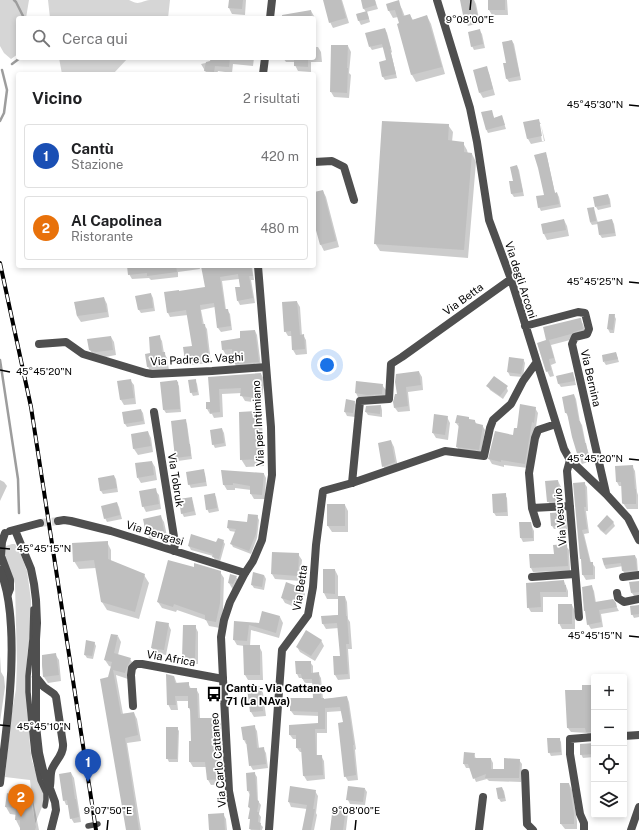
<!DOCTYPE html>
<html lang="it">
<meta charset="utf-8">
<style>
body{margin:0;font-family:"Public Sans",sans-serif;background:#f6f6f6;color:#202124}
.controls{position:absolute;right:12px;bottom:12px;display:grid;overflow:hidden;border-radius:4px;box-shadow:0 2px 6px #0003}
.controls button{width:36px;height:36px;display:grid;place-items:center;padding:0;border:0;border-bottom:1px solid #e0e0e0;background:#fff;color:#202124;font:20px sans-serif}
.you{position:absolute;left:327px;top:365px;width:14px;height:14px;margin:-10px;border:3px solid #fff;border-radius:50%;background:#1a73e8;box-shadow:0 0 0 6px #1a73e833}
.badge{display:grid;place-items:center;width:26px;height:26px;border-radius:50%;background:#ea580c;color:#fff;font-size:13px;font-weight:700}
.pin{position:absolute;translate:-50% -33px;filter:drop-shadow(0 1px 2px #0008)}
.pin::after{content:'';position:absolute;top:21px;width:14px;height:12px;background:inherit;clip-path:polygon(0 0,100% 0,50% 100%)}
.list{margin:0;padding:0;list-style:none}
h2{display:flex;justify-content:space-between;align-items:center;height:52px;margin:0;padding:0 16px;font-size:17px}
h2 small{font-size:13px;font-weight:400;color:#757577}
.list li{display:grid;grid-template-columns:26px 1fr auto;gap:12px;align-items:center;box-sizing:border-box;height:64px;margin:0 8px 8px;padding:0 8px;border:1px solid #e0e0e0;border-radius:4px}
.list b{display:block;font-size:15px;white-space:nowrap}
.list p{margin:0;font-size:13px;white-space:nowrap;color:#757577}
.list em{font-size:13px;font-style:normal;color:#757577}
.icon{flex:none;width:22px;height:22px;fill:none;stroke:currentColor;stroke-width:2;stroke-linecap:round;stroke-linejoin:round}
.map{position:relative;flex:none;width:639px;height:830px;overflow:hidden}
.search{position:absolute;background:#fff;box-shadow:0 2px 6px #0003;left:16px;top:16px;width:300px;height:44px;display:flex;align-items:center;gap:10px;box-sizing:border-box;padding:0 14px;border-radius:4px;color:#757577;font-size:15px}
.panel{position:absolute;background:#fff;box-shadow:0 2px 6px #0003;left:16px;top:72px;width:300px;height:196px;border-radius:4px}
.map>svg:first-child{display:block}
.green{fill:#d6d6d6}
.shadow{fill:#0003}
.lines{fill:none;stroke-linecap:round;stroke-linejoin:round}
.stream{stroke:#9d9d9d;stroke-width:2.5}
.building{fill:#bfbfbf}
.minor-tunnel{stroke:#d9d9d9;stroke-width:8;stroke-dasharray:8 4;stroke-linecap:butt}
.pedestrian{stroke:#4f4f4f;stroke-width:5.5}
.minor{stroke:#4f4f4f;stroke-width:8}
.tertiary{stroke:#4f4f4f;stroke-width:8}
.rail-casing{stroke:#000;stroke-width:4}
.rail{stroke:#fff;stroke-width:2.5;stroke-dasharray:8;stroke-linecap:butt}
.ticks{fill:none;stroke:#000;stroke-width:1.5}
.labels{text-anchor:middle;dominant-baseline:central;stroke-width:3.5;stroke-linejoin:round;paint-order:stroke}
.street-label{font-size:11px;fill:#000;stroke:#fff}
.poi-label{font-size:11px;font-weight:bold;fill:#000;stroke:#fff;text-anchor:start}
.ticks-label{font-size:10px;text-anchor:middle;fill:#000;stroke:#fff;stroke-width:3.5;stroke-linejoin:round;paint-order:stroke}
</style>
<div class="map">
<svg width="639" height="830" viewBox="0 0 639 830">
<rect width="100%" height="100%" fill="#fff"/>
<!-- green -->
<path class="green" d="M0,0h29l-3,18h-8v36l-7,5 -7,-6 -4,-7z
M48,0h81c11,6 11,1 21,0 7,0 14,0 20,0l-2,18h-118z
M59,58h69l-15,16h-51z
M12,544h3l3,5 5,11 4,11 4,29v28l-4,28 -1,30 4,60 2,15 12,33v8l-9,22 -5,-44 -25,-3 6,-60 5,-28 1,-26 -2,-79 -6,-17 -4,-8v-10l1,-3z"/>
<!-- shadow -->
<path class="shadow" d="M230,0h16l-1,15 -13,-1 -3,-6z
M324,0h18l7,23 -16,5 -3,-6z
M362,0h13l3,9 -12,3 2,3 2,7 -9,3 -2,-4 -2,-7 9,-2 -2,-3z
M467,0h7l2,4 4,19 -12,3 -3,-6 -4,-19z
M489,0h18l1,15h-16l-3,-5z
M398,2l4,7 3,8 5,-2 3,5 14,-4 4,8 14,50 -29,8 -4,-7 -14,-58 -5,1 -4,-7 -2,-6z
M311,11l3,5 2,16 -2,1v-15h-21z
M385,29l2,4 5,19 -1,1 6,25 -12,2 -2,-3 -3,-14 7,-2 -3,-14 -12,3 -2,-3z
M480,31l2,3 3,14 -11,2 -2,-4z
M512,41l2,3 7,36 -12,2 -2,-3v-15z
M348,46l3,6 -2,21 2,2 -2,23 -15,-1 -3,-5z
M314,47h4l3,5 1,10h-11v10l-13,-1 -3,-6v-3h-9l-3,-4h31z
M228,58h26l-1,8 -20,-2 -1,9 -14,-2 -1,3h-10l-6,-10z
M486,68l3,5 6,22 -12,3 -3,-5z
M270,73l22,1h-22z
M491,111l3,7 7,-2 2,4 3,9 -18,4 -2,-4z
M538,120l3,4h-2l3,17h2l-3,-16 4,16 -14,3 -3,-5 -4,-16z
M448,125l5,7 -1,10 11,1 4,7 1,4h4l4,8 -8,96 -88,-7 -5,-8z
M314,144l1,2 -1,13z
M545,153l2,4 8,37 2,-1 2,4 2,10 -20,4 -2,-4 6,-11z
M517,166l2,4 5,26 -10,1 -2,-3 -2,-12 5,-1z
M323,191l3,6 13,50 -15,4 -3,-6 -7,-26v-26z
M608,195l2,4 1,8 -13,3 -2,-3z
M593,208l2,4 3,11 14,-3 2,4 2,12 -14,2 -2,-3 -2,-11 -6,1 -2,-3z
M564,220l3,6 2,10 -22,4 -3,-6 -2,-10z
M128,266h71l1,3 -22,3v5l-27,3 -2,-2 -17,1 -3,-5z
M215,266h37l2,14h-3l4,23 -15,2 -2,-4 3,-14 -2,-8 -17,2 4,29h1l3,4 2,16 -11,2 -3,-4 -3,-21 -14,3 3,15 3,4 4,34 -23,2 -2,-5 7,-13 -5,-32 -18,2 -2,-4 -3,-20 14,-1 27,-4z
M151,294l2,4 2,13 -14,2 -2,-3 -2,-13z
M104,298l3,6 2,13 -28,5 -4,-6 -2,-13z
M297,302l3,5 2,29 1,-1 3,5 1,14 -11,1 -3,-5 -1,-14h-4l-3,-5z
M614,315l2,4 -2,14h-4l-2,-4z
M580,319l3,5 3,10 -12,5 -23,6 5,18 -5,2 3,11 -4,1 -3,-6v-30z
M255,331l2,4 4,31 -24,2 -2,-4 -1,-10 -8,1 -3,-5 -1,-8 19,-3z
M159,336l3,5 2,12 3,5 2,12 -18,2 -3,-5 -2,-12 6,-1z
M111,337l3,5 2,13 -16,3 -7,-3 -3,-5z
M616,353l3,9 -13,3 -2,-3z
M523,359l2,4 -2,14 -13,-1 -2,-4z
M419,372l3,5 1,13 -15,2 2,19 -12,1 -3,-4 3,-13z
M261,374l3,5v6l-3,18 -16,-2 -3,-5v-3l-20,1 1,23 -9,1 -2,-4h-2l-3,-5 4,-6 -2,-25z
M572,374l2,3 2,8 -15,2 -2,-3 -2,-8z
M130,380l4,5 2,19 -12,1 -3,-5z
M195,380l2,4 2,11 -6,1 -2,-4z
M162,382l15,1 2,3 2,26 -15,1 -2,-3z
M357,382l25,3 4,5 -2,9h-25l-3,-6z
M488,386h18l2,5 -5,8 -13,-9z
M574,395l2,4 4,23 2,3 4,20 1,3 4,13 -9,3 -2,-4 -12,-44 -2,-3z
M354,401l2,4 -1,12 -8,-1 -2,-4z
M381,406l1,4v7l-14,-2 -2,-3z
M535,408l3,5 -2,14h-1l-7,41 -24,-3v2l-12,-3 -3,-5 25,-23 4,-6z
M141,410l2,3 2,11 -18,3 -2,-3 -2,-11z
M257,412l5,8 2,46 -18,1 -5,-8z
M447,417l3,6 -2,17 -12,-2 -3,-5z
M185,420l2,4 5,35 -14,2 -2,-3z
M469,420l6,1 2,4h5l3,5 -4,24 -21,-2 -3,-5 3,-19 -4,-5z
M222,429l2,4 2,13 -11,2 -2,-4z
M148,432l3,6 2,14 -15,3 -4,-6 -2,-14z
M391,441l3,6 4,21 -11,4 -4,-6z
M152,462l3,5 2,13 -16,3 -3,-5z
M632,466l3,5 2,21 1,3v14h-11l-4,-6 -1,-17h-3l-2,-4z
M203,470l2,4 2,12 -16,2 -2,-4z
M223,471l41,3 2,4 -1,21h-11l-3,-5v-4l-16,-2v2h-8l-3,-5z
M114,476l2,3 2,13 -15,2 -2,-3 -2,-12z
M0,480l4,2 3,4 -7,15z
M558,481l3,6 2,19 -12,1 -3,-6z
M584,483l3,4 1,24h-2l3,22 -5,1 7,29h1l3,4v12l-9,1 -3,-5 -1,-14 -1,-2 -6,-75z
M155,490l4,5 2,14 -15,3 -3,-6z
M214,494l2,3 3,14 -10,2 -2,-4z
M505,495l2,3 1,18h-12l-2,-3z
M191,498l2,4 3,13 -12,2 -2,-4z
M117,503l2,4 3,12 -15,3 -2,-4z
M328,505h17l3,6v21h-16l-4,-6z
M564,513l2,3 1,13h-13l-2,-3z
M257,516l2,4 -2,18 -6,16 -18,-7 -2,-4 5,-11 -6,-1 -2,-3 19,-5z
M161,517l3,5 3,14 -17,4 -3,-6 -3,-14z
M613,522l2,4 -9,9 -6,-5 -2,-4z
M520,523h10l4,8v10l-11,1 -2,-4z
M192,536l25,7 6,-2 2,3 -5,18 -5,-2 -2,-4 -22,-6 -2,-4z
M107,542l4,8v12l33,13 5,8 -10,36 -32,-9 -5,-8 -6,-34 -17,1 -5,-8z
M566,546l3,4 1,21 -37,1 -2,-4 24,-13z
M298,554l4,6 -2,21 -25,-2 -3,-5z
M635,556l2,3 1,14 -13,1 -2,-3v-5l-17,3 -2,-4v-6z
M194,568l26,4 4,6 -1,32 -3,18 -11,-2 -3,-6 -29,-10 -1,2 -14,-4 -4,-6z
M335,570l3,6v21h7l2,5 1,17 2,3 2,27h-4l2,30 -12,1 -3,-5 6,-19 -2,-28 -13,1 -3,-5 -1,-7 17,-2v-16h-12l-3,-6z
M264,575l2,4 -2,11 -10,-2 -2,-3z
M236,577l5,8 -8,5 -4,-7z
M564,581l4,10v6h-25v15h-12l-3,-5 -1,-23z
M639,581v15h-5l-2,-3z
M592,587l2,4 2,12 19,1 4,7 -18,3 2,13 -12,2 -3,-5z
M302,589l3,5 -5,15 -15,-6 -3,-5z
M572,605l3,6v18h-13l-3,-6z
M639,606v11l-5,1 -2,-4z
M280,617l3,6 -4,15 -28,-8 -1,16h9l3,6 1,28h-15l-3,-5 -1,-29 -7,-1 -3,-5 1,-18 25,2z
M168,624l3,6 -5,25 -11,-2 -3,-5z
M184,626h11l3,6v32h-11l-4,-6z
M118,636l3,6 -3,13 12,4 4,6 -6,14 -12,-4 7,39 11,-1 3,6 4,22 -14,2 14,87h-14l-18,-152 3,-11 -3,-1 -4,-6z
M321,640l3,6 -9,15 -15,-9 -3,-5z
M94,642l2,4 -3,13 -6,-1 -2,-3z
M55,654l4,6 2,21 -13,2 -4,-6 -2,-13z
M0,656l1,16 3,5 1,10 -5,35z
M310,662l3,4v8l5,-1 3,5 2,21 24,-2 2,5 7,47 -1,1 3,30 -10,1 -3,-5 -1,-53 -2,-12 -15,1v21h-10v23h4l3,5 1,18 -18,2 -3,-5 -2,-24h-2l-3,-4v-9h-4l-3,-4 29,-11v-8l-25,-1 -3,-4 23,-12 -1,-16h-8l-3,-5h-3l-2,-4z
M174,676l3,8 11,-1 3,6h5l3,5 1,25h18l3,5v17l1,3 1,11h-2l3,29 -13,1 -3,-5 -2,-13h-13l-3,-5v-20h2l-1,-30 -2,-4v-7h-12l1,9h-7l-3,-6z
M592,686l2,4v47h-4l-3,-4 -16,-1 -3,-4 15,-37z
M260,687l3,6 3,23 -12,1 -3,-5z
M254,726l3,5 2,17h4l3,5 2,15 -15,2 -3,-5 -2,-21h-2l-2,-4z
M177,728l2,3 -1,31h-9l-2,-4z
M559,739l2,3 1,13 -11,1 -2,-4z
M594,743v14l-11,1 -2,-4z
M474,754l2,5h15l2,4v7h12l14,-10 3,4 -1,18 -32,-1 -2,-2 -11,3 -6,-14h-4l-2,-4z
M71,773l3,5 7,44 -7,1 -3,-5 -2,-13h-3l-2,-5z
M247,774h8l2,3 1,24 3,4 -2,9 2,3 -1,7 3,3 -1,3h-11l-1,-1 1,-8 -1,-2 1,-8 -2,-4 1,-12 -2,-4z
M569,784l3,6 5,31v8h-12l-4,-5z
M28,788l4,7 7,35h-18l-5,-10 1,-5 -7,-1 -4,-7 7,-11z
M502,788l2,3 2,10 -5,1 -2,-3z
M365,789l2,3 -2,13 -15,-1 -2,-4z
M315,791l3,5 -2,17 1,2 -3,15h-11l4,-21 -16,-2 -2,-5z
M345,809l3,4 -2,17h-15z
M223,814l3,5 1,11h-17z"/>
<g class="lines">
<!-- stream -->
<path class="stream" d="M14,0l2,2 8,16
M12,64l8,-6
M0,121l4,-8 3,-23 -5,-20
M0,360l18,119 1,34"/>
</g>
<!-- building -->
<path class="building" d="M229,0h14l-1,9 -14,-1z
M323,0h18l5,18 -17,5z
M361,0h14l1,5 -13,4z
M399,0l4,16 7,-2 2,6 15,-5 15,52 -31,8 -14,-51 2,-1 -4,-13 -7,1 -2,-7z
M460,0h14l4,18 -14,2z
M488,0h17v10h-17z
M311,10l1,8h-30v-3z
M367,11l2,8 -11,2 -2,-7z
M385,28l6,21h-1l6,25 -14,3 -3,-15 7,-2 -4,-16 -13,3 -4,-14z
M480,29l3,15 -12,3 -3,-15z
M512,40l8,36 -14,3 -3,-16h3l-4,-21z
M331,45h17l-1,23h1l-1,25 -17,-1z
M211,58h19l-1,9 -14,-1 -1,6 -10,-1 2,-9 4,-1z
M294,58h14v9l-14,-1z
M487,66l6,23 -14,4 -6,-23z
M492,110l2,8 8,-3 3,10 -19,5 -5,-18z
M539,119l3,17 -15,3 -4,-17z
M382,121l67,3 -1,16 16,2v10l8,1 -8,97 -90,-6z
M546,152l9,41 2,-1 2,12 -21,4 -2,-12 8,-1 -6,-27 -4,-13z
M517,165l6,27 -12,2 -2,-13h4l-3,-14z
M323,190l13,51 -16,4 -6,-22v-31z
M608,194l2,10 -15,3 -2,-10z
M594,207l2,14 -6,1 -3,-14z
M564,219l2,11 -23,4 -2,-10z
M612,219l3,14 -16,2 -2,-13z
M127,266h49l1,6 -30,4v-3l-19,2z
M201,266h50l2,10h-4l4,22 -16,3 -2,-14h5l-2,-13 -18,3 5,32h3l3,17 -14,2 -3,-25 -14,2 2,19h3l4,35 -24,2 -2,-14 9,-1 -6,-36 -19,3 -3,-21 15,-2v1l26,-4z
M151,293l2,15 -15,2 -3,-14z
M104,297l3,15 -30,4 -3,-14z
M297,301l3,34 4,-1 1,15 -13,1 -1,-19 -7,1 -2,-30z
M609,314h6l-2,16 -6,-1z
M580,318h1l2,11 -9,3 -3,2 -22,6 5,18 -5,1 2,11 -5,2 -9,-29 9,-3 -3,-13z
M255,330l4,32 -25,2 -2,-15 -10,1 -1,-9 19,-3v-7z
M160,335l2,17h3l1,13 -19,2 -2,-13 5,-1 -1,-16z
M111,336l2,14 -17,2 -7,-2 -2,-11z
M616,352l2,7 -15,3 -1,-7z
M509,357l15,2 -3,15 -14,-2z
M419,371l2,14 -15,2 2,19 -14,2 -1,-6 2,-8h2l-2,-12 1,-8z
M573,372l2,9 -17,3 -2,-8z
M261,373l1,7h-1l-2,18 -19,-2 1,-8 -22,1 1,23 -10,1v-4h-4v-7h4l-2,-25z
M494,376l14,10 -8,10 -14,-10z
M131,379l3,19 -14,2 -3,-19z
M196,379l1,13 -7,1 -2,-13z
M177,380v2l1,-1 2,28 -17,1 -3,-28z
M356,381l27,3 -1,10 -15,1 -12,-2z
M574,394l5,27h1l5,22h1l3,15 -10,2 -7,-23 -5,-24h-2l-3,-16z
M346,399l9,2 -2,12 -9,-1z
M520,404l16,3 -2,16 -2,-1 -7,42 -24,-4v2l-13,-3 7,-28 18,4 1,-7h3z
M381,405l-1,9 -15,-2 1,-6z
M141,409l2,12 -19,3 -2,-12z
M258,411l2,48 -20,1 -1,-48z
M434,414l14,2 -3,19 -13,-2z
M457,415l12,2v2l6,1v3l8,2 -4,25 -23,-3 3,-24h-4z
M186,419l3,25h1l1,12 -16,2 -4,-37z
M222,428l2,15 -12,2 -2,-15z
M148,431l3,15 -18,3 -2,-15z
M391,440l4,22 -13,5 -4,-24z
M152,461l2,14 -17,3 -2,-15z
M633,465l2,24h1v15h-13l-1,-1 -1,-21h-5l-1,-16z
M204,469l2,13 -18,3 -2,-13z
M221,470l43,3 -2,22 -12,-1v-8l-17,-3v2h-10z
M114,475l3,13 -17,3 -2,-13z
M558,480l2,21 -13,1 -2,-21z
M585,482l1,25h-2l3,22 -5,1 8,32h3v13h-11l-1,-16h-1l-7,-76z
M156,488l3,16 -17,3 -3,-16z
M215,493l2,15 -11,2 -2,-15z
M506,493l1,19 -14,1 -1,-19z
M192,497l2,14 -13,3 -2,-15z
M117,502l3,13 -16,4 -3,-13z
M327,504h18v22h-18z
M565,512l1,13 -15,1 -1,-13z
M248,514l10,1 -2,19 -7,17 -19,-7 6,-15 -9,-1 1,-8 19,2z
M161,515l3,16 -18,3 -3,-15z
M607,515l7,7 -10,10 -7,-6z
M519,522h12l1,5 1,11h-13z
M191,534l25,8 2,-4 6,2 -5,19 -7,-2 1,-3 -25,-8z
M108,541v18l37,15 -10,38 -34,-10 -7,-42 -21,2 -1,-19z
M567,544l1,22 -38,2 -1,-14h25l-1,-9z
M272,552l27,1 -1,23 -27,-2z
M635,555l2,15 -15,1 -1,-8 -17,2 -2,-7z
M168,560l26,7v-4l27,8 -1,32 -4,19 -11,-2v-5l-31,-11 -1,3 -16,-5z
M323,569h12v25l-12,-1z
M253,572l11,3 -2,12 -11,-2z
M230,574l7,2 -4,8 -5,-1z
M564,580v5h2v7h-26l1,15 -14,1 -1,-25z
M639,581v11l-8,1 -2,-11z
M286,582l16,6 -5,15 -16,-5z
M592,585l3,17 18,-3 3,4 1,4 -18,3 2,12 -14,3 -2,-14h-1l-2,-24z
M338,596h7l1,20h1l2,28h-3l2,30 -14,1 -1,-19h7l-3,-33 -15,1 -1,-8 17,-1z
M558,604h14v20h-14z
M639,605v9l-8,1 -1,-9z
M262,611l18,5 -4,17 -27,-8 -2,16 -14,-1 1,-19 25,2z
M156,621l13,2 -5,27 -13,-2z
M183,625h13l-1,33h-13z
M306,630l16,10 -11,16 -15,-9z
M111,634l7,1 -4,18 17,5 -2,5 -2,4 -2,6 -12,-3 8,44 13,-2 4,23 -13,3 14,92h-13l-26,-151 8,-2 4,-15 -8,-2z
M86,640l9,2 -3,14 -8,-1z
M243,645h17v30h-16z
M56,653l3,22 -16,2 -1,-13v-9z
M295,661h16v12l8,-1 2,26h3v1l23,-3 7,49h-1l3,30 -12,2 -6,-54 5,-1 -3,-15 -15,1v21h-10l1,26h6l1,20 -20,1 -2,-28h-5v-13h-7v-10l29,-2v-11l-28,-1v-13h23l-1,-19h-10l-1,-5h-5z
M166,674l8,2 1,7 14,-1v6h8l1,30h20v19h2v13l-1,1 2,28 -14,1 -2,-18h-16v-21h2l-1,-33h-2v-12h-13l1,9h-9z
M582,685h11l-1,23h2v24h-8l-1,-4h-18l-2,-38h17z
M260,686l3,25 -13,1 -3,-24z
M255,725l2,23 7,-1 2,17 -17,2 -3,-26h-3l-2,-13z
M166,727h12l-1,32h-11z
M547,738h13l1,14 -13,1z
M594,743v11l-14,1v-11z
M464,752l11,1 -1,5h17v11h13v-11l16,1 -1,19h-34l1,-4 -13,5 -5,-15h-5z
M71,772l4,27h1l3,18 -9,2 -3,-19 -4,1 -4,-27z
M255,772l2,28 2,1 -2,11h2l-1,10 3,1 -1,7 -11,-1 1,-10h-2l2,-11 -2,-1 2,-16h-3l-1,-18z
M560,783h9l5,31v10h-14z
M290,786l26,4 -3,19h2l-4,21h-9l5,-25 -19,-3z
M348,786l17,2 -2,14 -17,-2z
M28,787l8,40 -1,3h-15v-10h-5l1,-12 -11,-1 2,-14 5,2v-7z
M502,787l3,11 -7,1 -2,-11z
M333,806l13,2 -3,22h-13z
M224,813l1,17h-16l-1,-16z"/>
<g class="lines">
<!-- minor-tunnel -->
<path class="minor-tunnel" d="M40,523l18,-2"/>
<!-- pedestrian -->
<path class="pedestrian" d="M33,609l-1,30 -4,37v16l6,61 6,27 6,13v7l-1,6
M88,826l10,-2"/>
<!-- minor -->
<path class="minor" d="M437,0l33,108 7,34 12,78 22,59 53,170 6,11 36,34 22,24 11,22
M314,162l18,-1 12,6 10,33
M525,326l53,-14 7,1 4,16 -2,5 -12,3 -3,7 34,149
M39,344l27,-2 17,12 63,19 6,1 60,-3 54,-4
M154,412l21,131 -1,8
M570,460l-3,11 12,146
M352,483l8,-82 29,-2 2,-35 11,-7 109,-78
M532,508l38,-2
M58,521l6,-1 7,1 40,10 134,42
M537,524l-5,-16 -3,-35 6,-35 3,-8 18,-6
M15,530l16,39 3,15 2,16 1,23 -1,16v87l3,27 4,17 12,32 1,8 -5,20
M10,531l30,-8
M5,533l-3,9 -1,14 9,24v9l-2,5
M532,577l43,-3
M623,577l16,-2
M617,593l1,5 6,4 15,-3
M36,677l8,10 10,7 2,3 7,47c1,10 -7,16 -11,25 -2,5 -1,11 -2,17
M133,706l-2,-31 1,-7 4,-4h6l81,15
M624,736l15,-1
M525,773l2,51 6,6
M269,830l13,-180 26,-35 5,-28 3,-42 7,-54 29,-8 93,-32 39,5 6,-28 3,-8 18,-16 12,-23 13,-18
M479,830l4,-33
M584,830v-7l-4,-9 -10,-60v-15l24,-2
M631,830l8,-23"/>
<!-- tertiary -->
<path class="tertiary" d="M270,18l2,-18
M263,74l2,-16
M0,570c8,19 10,37 11,57 3,52 -5,104 -11,156
M237,830l-8,-39 -6,-112 -2,-42 3,-17 6,-18 15,-29 8,-12 9,-21 10,-65 -1,-48 -13,-161"/>
<defs>
<path id="rail" d="M0,263l31,144 65,423"/>
</defs>
<!-- rail casing -->
<use href="#rail" class="rail-casing"/>
<!-- rail -->
<use href="#rail" class="rail"/>
</g>
<!-- ticks -->
<path class="ticks" d="M470,10l1,-10M629,105l10,1M629,282l10,1M0,370l10,2M629,459l10,1M0,548l10,1M629,636l10,1M0,725l10,1M107,830l1,-10M355,830l1,-10"/>
<!-- icons -->
<defs>
<symbol id="bus-bare" viewBox="-9 -9 18 18"><path d="M-5-6H5V4H4V6H2V4H-2V6H-4V4H-5ZM-3.5-4V0h7V-4ZM-3.5 1.2v1.5H-2V1.2ZM2 1.2v1.5H3.5V1.2Z" fill="#000" stroke="#fff" stroke-width="2.5" paint-order="stroke"/></symbol>
</defs>
<g fill-rule="evenodd">
<use href="#bus-bare" x="203" y="683" width="22" height="22"/>
</g>
<g class="labels">
<!-- street labels -->
<g class="street-label">
<text transform="translate(521 280) rotate(72)">Via degli Arconi</text>
<text transform="translate(463 299) rotate(-36)">Via Betta</text>
<text transform="translate(197 359) rotate(-3)">Via Padre G. Vaghi</text>
<text transform="translate(591 378) rotate(77)">Via Bernina</text>
<text transform="translate(258 423) rotate(-93)">Via per Intimiano</text>
<text transform="translate(176 480) rotate(81)">Via Tobruk</text>
<text transform="translate(560 517) rotate(-95)">Via Vesuvio</text>
<text transform="translate(155 533) rotate(17)">Via Bengasi</text>
<text transform="translate(300 588) rotate(-81)">Via Betta</text>
<text transform="translate(171 658) rotate(10)">Via Africa</text>
<text transform="translate(218 760) rotate(-95)">Via Carlo Cattaneo</text>
</g>
<!-- poi labels -->
<g class="poi-label">
<text x="226" y="688">Cantù - Via Cattaneo<tspan x="226" dy="13">71 (La NAva)</tspan></text>
</g>
</g>
<g class="ticks-label">
<text x="470" y="23">9°08'00"E</text>
<text x="595" y="108">45°45'30"N</text>
<text x="595" y="285">45°45'25"N</text>
<text x="44" y="375">45°45'20"N</text>
<text x="595" y="462">45°45'20"N</text>
<text x="44" y="552">45°45'15"N</text>
<text x="595" y="639">45°45'15"N</text>
<text x="44" y="730">45°45'10"N</text>
<text x="108" y="814">9°07'50"E</text>
<text x="356" y="814">9°08'00"E</text>
</g>
</svg>
<div class="controls">
<button>+</button>
<button>−</button>
<button><svg class="icon" aria-label="locate" viewBox="0 0 24 24"><circle cx="12" cy="12" r="6"/><path d="M12 2v4M12 18v4M2 12h4M18 12h4"/></svg></button>
<button><svg class="icon" aria-label="layers" viewBox="0 0 24 24"><path d="M12 4l9 5-9 5-9-5zM3 14l9 5 9-5"/></svg></button>
</div>
<div class="you"></div>
<div class="pin badge" style="left:88px;top:782px;background:#1a4fb4">1</div>
<div class="pin badge" style="left:21px;top:817px;background:#e8710a">2</div>
<div class="search"><svg class="icon" aria-label="search" viewBox="0 0 24 24"><circle cx="10" cy="10" r="6"/><path d="M15 15l6 6"/></svg>Cerca qui</div>
<section class="panel">
<h2>Vicino<small>2 risultati</small></h2>
<ul class="list">
<li><span class="badge" style="background:#1a4fb4">1</span><div><b>Cantù</b><p>Stazione</p></div><em>420 m</em></li>
<li><span class="badge" style="background:#e8710a">2</span><div><b>Al Capolinea</b><p>Ristorante</p></div><em>480 m</em></li>
</ul>
</section>
</div>
